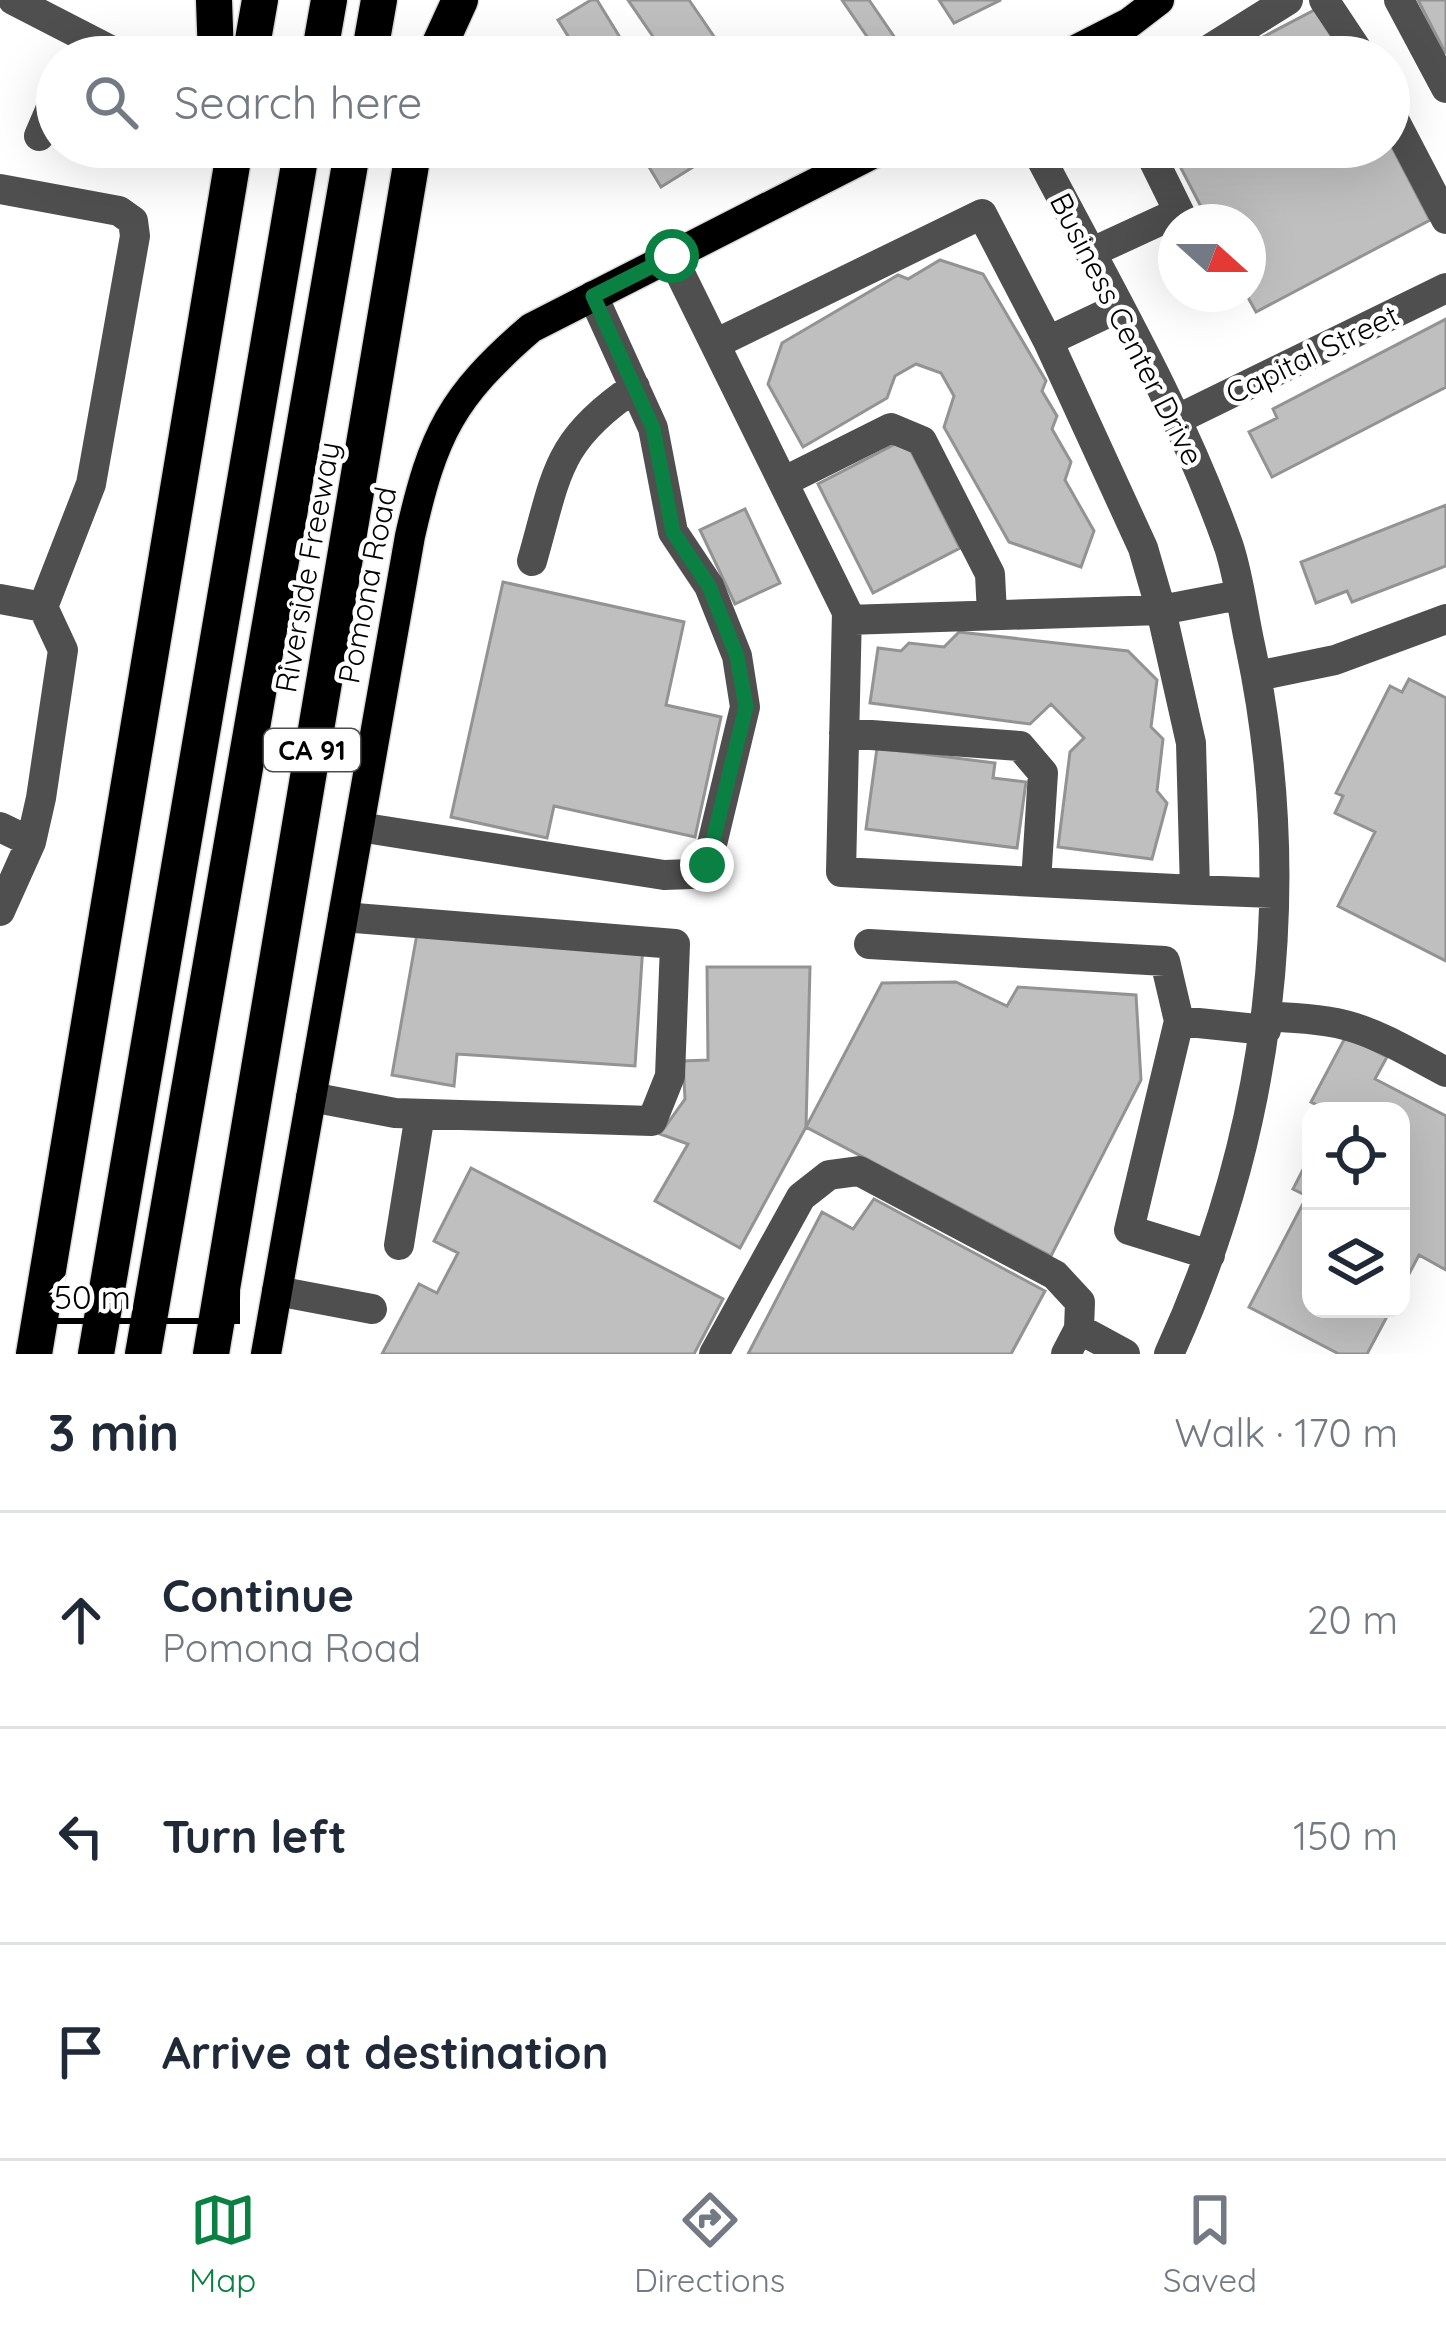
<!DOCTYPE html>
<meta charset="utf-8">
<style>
body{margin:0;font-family:Quicksand,sans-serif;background:#f2f2f3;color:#1f2937}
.controls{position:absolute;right:36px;bottom:36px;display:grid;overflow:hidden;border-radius:24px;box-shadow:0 12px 48px #0002}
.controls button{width:108px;height:108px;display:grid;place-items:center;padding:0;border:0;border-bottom:3px solid #e0e1e3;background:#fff;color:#1f2937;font:60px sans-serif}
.compass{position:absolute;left:1158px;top:204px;width:108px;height:108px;border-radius:50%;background:#fff;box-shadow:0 12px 48px #0002;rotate:111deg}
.scale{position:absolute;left:36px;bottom:30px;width:204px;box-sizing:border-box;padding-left:12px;border:6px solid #000;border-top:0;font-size:33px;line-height:42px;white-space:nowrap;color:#000;-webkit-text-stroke:9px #fff;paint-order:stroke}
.stop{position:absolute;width:36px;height:36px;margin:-27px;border:9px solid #0b8043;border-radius:50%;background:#fff}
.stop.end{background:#0b8043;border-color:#fff;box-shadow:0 3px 12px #0008}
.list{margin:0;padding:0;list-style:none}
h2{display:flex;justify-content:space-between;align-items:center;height:156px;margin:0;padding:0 48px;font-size:51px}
h2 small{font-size:39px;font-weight:400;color:#747a83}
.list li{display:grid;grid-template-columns:78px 1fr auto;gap:36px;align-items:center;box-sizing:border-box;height:216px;padding:0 48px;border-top:3px solid #e0e1e3}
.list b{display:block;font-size:45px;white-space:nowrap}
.list p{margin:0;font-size:39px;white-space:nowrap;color:#747a83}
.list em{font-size:39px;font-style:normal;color:#747a83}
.icon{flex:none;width:66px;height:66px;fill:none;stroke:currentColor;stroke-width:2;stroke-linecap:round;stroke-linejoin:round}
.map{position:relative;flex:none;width:1446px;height:1354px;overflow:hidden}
.search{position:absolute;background:#fff;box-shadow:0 12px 48px #0002;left:36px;right:36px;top:36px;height:132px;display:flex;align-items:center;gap:30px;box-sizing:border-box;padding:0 42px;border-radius:66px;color:#747a83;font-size:45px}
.sheet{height:804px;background:#fff}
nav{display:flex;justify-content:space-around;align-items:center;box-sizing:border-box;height:168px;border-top:3px solid #e0e1e3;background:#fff;font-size:33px;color:#747a83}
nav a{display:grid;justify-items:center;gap:6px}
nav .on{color:#0b8043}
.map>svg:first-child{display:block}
.building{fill:#bfbfbf;stroke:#939393;stroke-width:3}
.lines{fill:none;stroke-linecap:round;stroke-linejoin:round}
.major-casing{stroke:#dbdbdb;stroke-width:33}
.highway-casing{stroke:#dbdbdb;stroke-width:39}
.minor{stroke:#4f4f4f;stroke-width:30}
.major{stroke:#000;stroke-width:30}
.highway{stroke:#000;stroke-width:36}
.route{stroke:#0b8043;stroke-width:15}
.labels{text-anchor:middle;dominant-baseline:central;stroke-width:9;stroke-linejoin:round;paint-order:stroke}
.shield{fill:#fff;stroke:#4c4c4c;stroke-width:3}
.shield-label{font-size:27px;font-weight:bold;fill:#000}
.street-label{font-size:30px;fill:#000;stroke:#fff}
</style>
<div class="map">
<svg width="1446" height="1354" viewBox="0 0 1446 1354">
<rect width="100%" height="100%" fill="#fff"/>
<!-- building -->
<path class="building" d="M591,0h6l35,57h-51l-23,-37z
M628,0h61l39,57h-61z
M842,0h27l37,54 -25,3z
M939,0h62l-47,23z
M1418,0h28v54z
M1320,7l25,50h-120z
M1389,141l41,79 -174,92 -10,-18 2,-72h-39l-39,-75h219z
M637,147h51l10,17 -37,23z
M940,260l43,14 63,107 -4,10 15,25 -5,13 19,33 -6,18 29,51 -13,36 -72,-25 -65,-115 10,-31 -13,-23 -25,-9 -21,12 -8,22 -84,49 -35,-63 14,-41 116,-68 10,4z
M1446,319v68l-174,90 -23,-45 28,-14 -4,-9z
M905,439l55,109 -87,45 -55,-109z
M1446,505v61l-94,36 -5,-11 -31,12 -15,-41z
M745,509l35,74 -45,21 -35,-74z
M503,582l181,40 -18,83 55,12 -26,120 -141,-31 -7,32 -96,-21z
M959,632l169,19 29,29 -6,47 12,12 -6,52 10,12 -15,56 -94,-12 12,-95 14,-14 -33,-34 -21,20 -160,-21 8,-55 23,3 8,-8 35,4z
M1409,679l37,19v263l-108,-55 37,-74 -40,-19 8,-17 -7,-3 54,-107 12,6z
M877,748l118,15 -2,15 33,4 -9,66 -151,-19z
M418,928l225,17 -8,121 -178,-12 -3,32 -62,-11z
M707,967h103l-4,160 -66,121 -85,-47 33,-57 -28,-10 25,-35 -2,-38 25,-1z
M956,982l51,24 11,-19 118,8 5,85 -90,176 -245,-129 76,-144z
M1346,1036l41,21 -12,22 71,37v154l-27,-15 -18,34v-178h-72l-18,-9z
M1311,1154v155h80l-24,45h-28l-90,-47 58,-111 -14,-7z
M471,1168l252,131 -29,55h-312l37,-70 18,9 21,-40 -24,-12z
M874,1199l171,92 -34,63h-263l74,-142 31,17z"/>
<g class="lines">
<defs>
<path id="major" d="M1062,57l67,-34 30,-23
M266,1354l144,-818c23,-102 41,-139 121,-208l355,-181"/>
<path id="highway" d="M214,0l2,57
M250,57l10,-57
M319,57l10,-57
M369,57l10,-57
M434,57l26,-57
M34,1354l201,-1207
M96,1354l206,-1207
M143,1354l210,-1207
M211,1354l203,-1207"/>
</defs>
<!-- major casing -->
<use href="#major" class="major-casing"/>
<!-- highway casing -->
<use href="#highway" class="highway-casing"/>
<!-- minor -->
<path class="minor" d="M13,0l105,54
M1324,0l38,57
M1399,0l47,88
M1197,57l91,-57
M1389,110l57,109
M39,136l18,-42
M1035,147c68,131 145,260 194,400 10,31 14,66 21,98 51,240 21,487 -81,709
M1147,147l37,75
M0,189l119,22 14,10 2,15 -44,248 -48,123
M1090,253l89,-41
M672,257l175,355 -6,260 354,18
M1219,294v1
M715,344l267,-130 66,127 70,-33
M1178,419l268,-131
M783,482l108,-54 31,13 68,133 2,40
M532,561c25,-87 23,-120 103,-174
M1239,595l-78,15 30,133 4,147 79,3
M0,599l43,8
M847,620l314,-10 -18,-62 -95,-207
M1257,676l78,-16 111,-41
M844,733l176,13 23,27 -7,109
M0,827l31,15
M359,827l305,48 28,-1 15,-9 38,-158 -8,-51 -28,-70 -36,-54 -20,-104 -60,-132
M0,911l31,-69 10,-44 22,-148 -20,-43
M869,944l296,17 14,60
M1267,1017c87,1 104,15 179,55
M311,1097l84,16 257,8 18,-45 5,-132 -332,-27
M399,1245l21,-131
M1210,1255l-81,-25 50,-209 87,9
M277,1291l95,18
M714,1354l87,-157 28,-22 30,-4 196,104 25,27 -1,27
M1066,1354l13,-25 46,25"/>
<!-- major -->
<use href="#major" class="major"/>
<!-- highway -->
<use href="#highway" class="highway"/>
</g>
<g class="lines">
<!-- route -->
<path class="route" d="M672,256l-79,40 60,132 20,104 36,54 28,70 9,51 -39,158"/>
</g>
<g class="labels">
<!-- shield labels -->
<rect class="shield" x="264" y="729" width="96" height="42" rx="9"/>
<g class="shield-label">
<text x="312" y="750">CA 91</text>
</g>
<!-- street labels -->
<g class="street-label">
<text transform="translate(1127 329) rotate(63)">Business Center Drive</text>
<text transform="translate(1312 354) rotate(-26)">Capital Street</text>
<text transform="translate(307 567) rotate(-80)">Riverside Freeway</text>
<text transform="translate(367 585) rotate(-79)">Pomona Road</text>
</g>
</g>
</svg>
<div class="controls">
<button><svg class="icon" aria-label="locate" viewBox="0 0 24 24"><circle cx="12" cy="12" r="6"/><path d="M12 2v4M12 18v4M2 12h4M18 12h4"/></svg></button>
<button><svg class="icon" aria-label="layers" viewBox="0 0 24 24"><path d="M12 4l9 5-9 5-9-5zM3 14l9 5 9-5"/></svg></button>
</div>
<svg class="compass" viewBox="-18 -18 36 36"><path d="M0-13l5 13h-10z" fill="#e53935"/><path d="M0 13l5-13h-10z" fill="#747a83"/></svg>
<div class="scale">50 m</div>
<div class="stop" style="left:672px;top:256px"></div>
<div class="stop end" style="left:707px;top:865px"></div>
<div class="search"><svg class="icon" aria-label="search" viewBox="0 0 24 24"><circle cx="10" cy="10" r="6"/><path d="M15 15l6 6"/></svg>Search here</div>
</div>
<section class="sheet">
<h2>3 min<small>Walk · 170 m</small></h2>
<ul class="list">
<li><svg class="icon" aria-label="ahead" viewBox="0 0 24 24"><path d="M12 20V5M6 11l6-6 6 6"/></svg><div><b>Continue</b><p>Pomona Road</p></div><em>20 m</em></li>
<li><svg class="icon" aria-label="left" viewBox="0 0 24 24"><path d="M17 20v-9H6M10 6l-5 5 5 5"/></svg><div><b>Turn left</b></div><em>150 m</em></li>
<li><svg class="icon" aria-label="arrive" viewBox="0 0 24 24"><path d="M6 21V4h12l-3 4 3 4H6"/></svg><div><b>Arrive at destination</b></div></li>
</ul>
</section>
<nav>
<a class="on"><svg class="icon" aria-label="map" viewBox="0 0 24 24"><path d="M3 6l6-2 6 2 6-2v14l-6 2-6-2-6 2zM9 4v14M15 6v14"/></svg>Map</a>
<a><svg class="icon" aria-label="directions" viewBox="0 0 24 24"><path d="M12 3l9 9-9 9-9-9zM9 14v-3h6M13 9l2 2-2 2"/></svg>Directions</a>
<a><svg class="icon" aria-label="saved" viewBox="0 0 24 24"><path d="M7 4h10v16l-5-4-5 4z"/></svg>Saved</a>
</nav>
